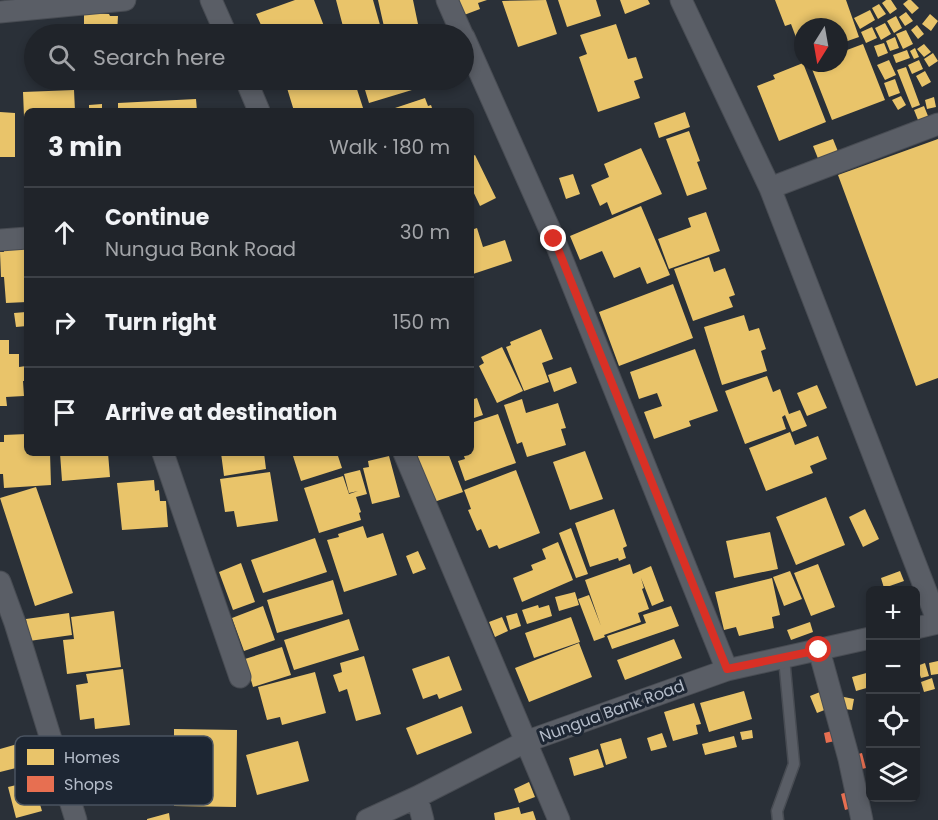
<!DOCTYPE html>
<meta charset="utf-8">
<style>
body{margin:0;font-family:Poppins,sans-serif;background:#2d3036;color:#f1f3f6}
.controls{position:absolute;right:18px;bottom:18px;display:grid;overflow:hidden;border-radius:9px;box-shadow:0 3px 9px #0003}
.controls button{width:54px;height:54px;display:grid;place-items:center;padding:0;border:0;border-bottom:2px solid #3d4147;background:#20242a;color:#f1f3f6;font:30px sans-serif}
.compass{position:absolute;left:794px;top:18px;width:54px;height:54px;border-radius:50%;background:#20242a;box-shadow:0 3px 9px #0003;rotate:191deg}
.stop{position:absolute;width:18px;height:18px;margin:-14px;border:4px solid #d93025;border-radius:50%;background:#fff}
.stop.end{background:#d93025;border-color:#fff;box-shadow:0 2px 6px #0008}
.list{margin:0;padding:0;list-style:none}
h2{display:flex;justify-content:space-between;align-items:center;height:78px;margin:0;padding:0 24px;font-size:26px}
h2 small{font-size:20px;font-weight:400;color:#a2a4a8}
.list li{display:grid;grid-template-columns:39px 1fr auto;gap:18px;align-items:center;box-sizing:border-box;height:90px;padding:0 24px;border-top:2px solid #3d4147}
.list b{display:block;font-size:22px;white-space:nowrap}
.list p{margin:0;font-size:20px;white-space:nowrap;color:#a2a4a8}
.list em{font-size:20px;font-style:normal;color:#a2a4a8}
.icon{flex:none;width:33px;height:33px;fill:none;stroke:currentColor;stroke-width:2;stroke-linecap:round;stroke-linejoin:round}
.map{position:relative;flex:none;width:938px;height:820px;overflow:hidden}
.search{position:absolute;background:#20242a;box-shadow:0 3px 9px #0003;left:24px;top:24px;width:450px;height:66px;display:flex;align-items:center;gap:15px;box-sizing:border-box;padding:0 21px;border-radius:33px;color:#a2a4a8;font-size:22px}
.panel{position:absolute;background:#20242a;box-shadow:0 3px 9px #0003;left:24px;top:108px;width:450px;height:348px;border-radius:9px}
.map>svg:first-child{display:block}
.homes{fill:#e9c46a}
.shops{fill:#e76f51}
.lines{fill:none;stroke-linecap:round;stroke-linejoin:round}
.service-casing{stroke:#484c53;stroke-width:13}
.minor-casing{stroke:#484c53;stroke-width:23}
.service{stroke:#5a5e66;stroke-width:10}
.minor{stroke:#5a5e66;stroke-width:21}
.route{stroke:#d93025;stroke-width:8}
.labels{text-anchor:middle;dominant-baseline:central;stroke-width:6;stroke-linejoin:round;paint-order:stroke}
.street-label{font-size:16px;fill:#b4bcc9;stroke:#1d2633}
.key{fill:#1d2633;stroke:#4a5360;stroke-width:1.5}
.key-label{font-size:16px;fill:#b4bcc9}
</style>
<div class="map">
<svg width="938" height="820" viewBox="0 0 938 820">
<rect width="100%" height="100%" fill="#2a3038"/>
<!-- homes -->
<path class="homes" d="M295,0h19l13,34h-68l-3,-7 5,-2 -5,-11z
M336,0h37l9,32 -11,2h-26z
M378,0h35l5,24 -33,7z
M459,0h28l-9,3 2,6 -16,6z
M546,0l11,34 -39,13 -16,-46z
M558,0h38l5,16 -34,11z
M620,0h28l2,4 -25,10z
M775,0h71l13,37 -20,7v-17h-36v29l-12,-32 -6,2z
M886,0h5l6,9 -7,5 -8,-11z
M908,0h3l8,8 -7,6 -9,-10z
M879,4l7,10 -8,5 -6,-11z
M870,10l5,10 -15,9 -6,-11z
M906,12l7,9 -8,5 -6,-9z
M84,13l25,1 1,2h8l-1,18h-33z
M930,14l8,7 -7,10 -9,-7z
M896,16l6,12 -8,5 -7,-12z
M885,23l6,11 -10,6 -6,-12z
M616,24l12,35 8,-2 7,21 -9,3 6,17 -42,14 -19,-55 8,-3 -7,-19z
M917,25l7,9 -6,5 -7,-9z
M872,27l5,11 -11,5 -5,-11z
M201,30l1,4h-17v-2z
M906,30l7,14 -10,5 -7,-15z
M895,37l4,11 -9,3 -4,-10z
M884,43l4,10 -10,4 -4,-11z
M863,44l22,56 -53,20 -22,-56 29,-1v-10z
M924,44l7,8 -7,5 -7,-8z
M915,48l4,9 -5,2 -4,-8z
M907,50l3,8 -14,5 -3,-8z
M933,53l5,8 -9,6 -5,-8z
M889,60l7,15 -11,5 -8,-15z
M919,60l4,9 -11,5 -4,-9z
M803,63l23,59 -47,19 -22,-55 18,-7 -2,-4z
M906,67l14,38 -8,3 -15,-38z
M925,71l6,11 -9,5 -6,-11z
M895,79l5,14 -11,4 -5,-14z
M312,80h42l10,31h-70l-7,-23z
M362,80h83l-76,23z
M74,90l1,21h-48v30h-2l-2,-49z
M901,96l5,9 -8,5 -6,-10z
M934,97l2,10 -9,2 -2,-9z
M425,98l3,8 3,-1 2,6h-47z
M196,99l1,12h-79v-8z
M102,104v7h-13v-6z
M924,106l6,15 -10,4 -6,-15z
M0,112l15,1v44h-15z
M685,112l5,15 -31,11 -5,-15z
M689,131l11,30 -3,1 10,27 -20,7 -21,-57z
M833,139l6,15 -20,7 -6,-15z
M938,139v239l-22,8 -78,-211z
M641,148l21,46 -50,21 -5,-13 -7,4 -9,-21 18,-8 -5,-13z
M475,155l21,43 -16,8 -9,-19v-30z
M573,174l7,20 -14,5 -7,-21z
M641,206l29,69 -23,9 -7,-17 -26,11 -12,-27 -22,9 -10,-24z
M706,212l14,39 -51,18 -11,-30 33,-12 -3,-9z
M477,228l6,19 22,-7 7,21 -39,13 -2,-7v-37z
M27,246v56l-21,1 -2,-26h-3l-1,-25h4l-1,-5z
M709,257l5,15 11,-4 10,27 -6,2 4,10 -40,14 -19,-52z
M673,284l20,54 -74,28 -20,-54z
M26,312l1,14 -11,1 -2,-14z
M744,315l5,16 10,-3 7,21 -5,2 6,20 -45,14 -18,-58z
M541,329l12,30 -11,4 7,19 -25,9 -18,-44 5,-2 -1,-3z
M0,340h9v14h10v13l7,-1v15h-3l1,15 -18,1 1,9h-7z
M502,347l21,44 -26,12 -18,-37 5,-3 -3,-6z
M695,349l23,62 -29,10 2,5 -37,13 -10,-27 18,-6 -5,-13 -18,6 -9,-27z
M571,367l6,16 -23,9 -6,-17z
M767,376l6,16 7,-3 9,25 11,-4 7,16 -15,6 -7,-17 -3,2 4,12 -41,15 -20,-53z
M817,385l10,23 -20,8 -10,-23z
M477,398l6,17 -12,4v-19z
M522,399l4,14 32,-10 8,25 -5,1 5,16 -39,12 -5,-15 -5,2 -13,-39z
M498,414l18,49 -51,18 -7,-20 7,-2 -2,-6h8v-30z
M790,432l5,13 23,-9 9,23 -17,7 3,7 -47,18 -17,-43z
M27,434v19h23l1,32 -47,3 -1,-14h-3v-32h4v-7z
M585,451l18,48 -33,11 -17,-48z
M60,453h48l2,24 -48,4z
M221,453h43l2,16 -42,7z
M292,453h45l5,15 -41,13z
M416,453h32l15,39 -29,10z
M389,456l11,41 -28,7 -9,-36 6,-1 -1,-6z
M360,470l7,24 -11,3 5,15 -2,1 2,7 -42,13 -15,-45 39,-12 6,18 9,-3 -9,2 -5,-19z
M516,470l24,63 -41,16 -2,-4 -8,3 -8,-19 -4,2 -9,-21 3,-1 -7,-19z
M270,472l8,49 -41,6 -3,-16 -9,1 -5,-33z
M154,480l1,11 4,-1 1,11h6l2,26 -46,3 -5,-47z
M36,487l37,106 -38,13 -35,-108z
M826,497l19,48 -49,20 -20,-48z
M614,509l13,37 -4,2 3,10 -7,3 -1,-3 -28,9 -15,-44z
M865,509l14,30 -16,8 -14,-30z
M363,526l4,12 16,-5 14,42 -53,17 -17,-52 12,-3 -1,-3z
M571,528l17,46 -12,4 -17,-45z
M770,532l8,37 -44,9 -8,-37z
M315,538l12,34 -64,21 -12,-33z
M558,542l15,38 -51,22 -9,-24 20,-8 -2,-5 15,-6 -4,-10z
M418,551l8,18 -13,5 -7,-18z
M241,563l14,39 -22,8 -14,-38z
M630,564l3,10 18,-8 13,35 -12,5 -11,-28 3,10 -2,1 7,20 -11,4 3,9 -37,13 1,2 -11,4 -16,-42 11,-4 12,31 -16,-46z
M818,564l17,43 -24,9 -17,-43z
M790,571l12,28 -18,7 -11,-29z
M900,571l4,10 -20,7 -3,-10z
M772,578l8,37 -8,2 2,11 -35,8 -3,-9 -12,3 -9,-38z
M333,580l10,34 -66,19 -10,-33z
M575,592l4,13 -20,6 -4,-14z
M538,605l1,3 10,-3 3,11 -25,8 -5,-14z
M263,606l12,34 -31,11 -12,-33z
M671,606l8,20 -67,23 -5,-13 39,-13 -3,-8z
M114,611l7,56 -54,7 -4,-34 11,-1 -3,-22z
M69,613l3,22 -43,6 -3,-22z
M517,613l4,13 -11,4 -4,-14z
M502,617l6,14 -13,6 -6,-15z
M571,617l9,25 -46,16 -9,-25z
M349,619l10,31 -65,20 -10,-30z
M810,622l3,10 -22,8 -4,-10z
M674,639l8,19 -57,22 -8,-20z
M579,643l13,34 -63,25 -14,-34z
M282,647l9,28 -38,12 -8,-28z
M364,656l17,58 -25,7 -9,-32 -8,3 -6,-17 9,-3 -2,-9z
M449,656l13,34 -23,9 -2,-5 -14,5 -11,-30z
M938,661v13l-7,1 -2,-12z
M925,663l4,13 -8,2 -4,-12z
M123,669l7,56 -35,4 -1,-11 -14,2 -4,-35 12,-2 -2,-9z
M315,672l11,41 -44,12 -2,-8 -13,3 -9,-33z
M870,672v15l-14,4 -4,-14z
M932,678l3,11 -11,3 -3,-10z
M744,691l8,28 -43,13 -9,-29z
M820,692l7,17 -10,4 -7,-17z
M839,696l15,3 -2,11 -14,-2z
M694,703l7,21 -5,1 2,9 -25,7 -9,-29z
M462,706l10,27 -55,22 -11,-27z
M174,729l63,1 -1,77 -62,-1z
M752,730l1,8 -11,2 -2,-8z
M662,733l5,14 -16,4 -4,-13z
M734,736l3,11 -32,8 -3,-11z
M621,738l6,20 -21,7 -6,-21z
M28,741l10,34 -19,5 -3,-12 -16,4v-23z
M298,741l11,40 -52,14 -11,-40z
M598,749l6,18 -30,9 -5,-18z
M33,781l9,30 -26,7 -8,-31z
M529,782l6,15 -16,6 -5,-14z
M519,807l2,7 12,-3 3,9h-41l-1,-7z
M169,813l1,7h-23v-1z"/>
<!-- shops -->
<path class="shops" d="M832,731l3,10 -9,2 -2,-10z
M862,753l4,15 -8,2 -4,-15z
M847,792l5,16 -7,2 -4,-16z"/>
<g class="lines">
<defs>
<path id="service" d="M778,820l-1,-9 17,-47 -10,-106"/>
<path id="minor" d="M211,0l15,34
M447,0l15,34
M681,0l89,188 168,434
M0,12l125,-12
M464,37l90,202 173,431
M246,80l13,31
M770,188l168,-64
M0,240l27,-2
M163,453l77,224
M404,453l155,367
M0,582l15,41 61,197
M916,628l22,-5
M819,650l30,109 13,61
M417,797l6,23
M367,820l50,-23 108,-55 202,-72 143,-32"/>
</defs>
<!-- service casing -->
<use href="#service" class="service-casing"/>
<!-- minor casing -->
<use href="#minor" class="minor-casing"/>
<!-- service -->
<use href="#service" class="service"/>
<!-- minor -->
<use href="#minor" class="minor"/>
</g>
<g class="lines">
<!-- route -->
<path class="route" d="M554,239l173,430 92,-19"/>
</g>
<g class="labels">
<!-- street labels -->
<g class="street-label">
<text transform="translate(612 711) rotate(-20)">Nungua Bank Road</text>
</g>
</g>
<!-- legend -->
<rect x="15" y="736" width="198" height="69" rx="9" class="key"/>
<rect x="27" y="749" width="27" height="16" fill="#e9c46a"/>
<rect x="27" y="776" width="27" height="16" fill="#e76f51"/>
<g class="key-label">
<text x="64" y="763">Homes</text>
<text x="64" y="790">Shops</text>
</g>
</svg>
<div class="controls">
<button>+</button>
<button>−</button>
<button><svg class="icon" aria-label="locate" viewBox="0 0 24 24"><circle cx="12" cy="12" r="6"/><path d="M12 2v4M12 18v4M2 12h4M18 12h4"/></svg></button>
<button><svg class="icon" aria-label="layers" viewBox="0 0 24 24"><path d="M12 4l9 5-9 5-9-5zM3 14l9 5 9-5"/></svg></button>
</div>
<svg class="compass" viewBox="-18 -18 36 36"><path d="M0-13l5 13h-10z" fill="#e53935"/><path d="M0 13l5-13h-10z" fill="#a2a4a8"/></svg>
<div class="stop" style="left:819px;top:650px"></div>
<div class="stop end" style="left:554px;top:239px"></div>
<div class="search"><svg class="icon" aria-label="search" viewBox="0 0 24 24"><circle cx="10" cy="10" r="6"/><path d="M15 15l6 6"/></svg>Search here</div>
<section class="panel">
<h2>3 min<small>Walk · 180 m</small></h2>
<ul class="list">
<li><svg class="icon" aria-label="ahead" viewBox="0 0 24 24"><path d="M12 20V5M6 11l6-6 6 6"/></svg><div><b>Continue</b><p>Nungua Bank Road</p></div><em>30 m</em></li>
<li><svg class="icon" aria-label="right" viewBox="0 0 24 24"><path d="M7 20v-9h11M14 6l5 5-5 5"/></svg><div><b>Turn right</b></div><em>150 m</em></li>
<li><svg class="icon" aria-label="arrive" viewBox="0 0 24 24"><path d="M6 21V4h12l-3 4 3 4H6"/></svg><div><b>Arrive at destination</b></div></li>
</ul>
</section>
</div>
